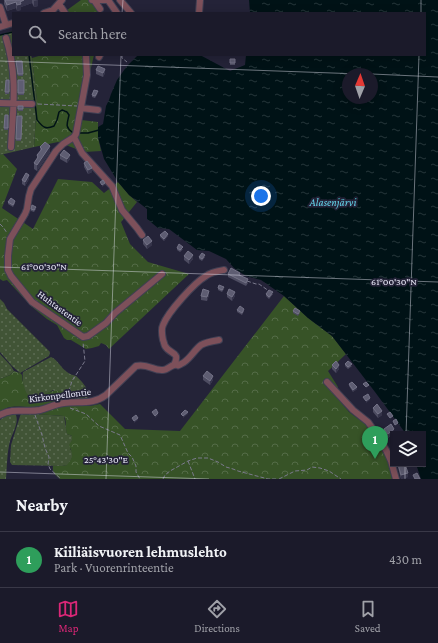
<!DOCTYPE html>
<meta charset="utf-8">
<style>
body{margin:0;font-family:"Crimson Pro",serif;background:#242332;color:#f1f3f6}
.controls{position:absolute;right:12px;bottom:12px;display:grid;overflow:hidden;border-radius:0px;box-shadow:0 2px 10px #0003}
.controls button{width:36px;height:36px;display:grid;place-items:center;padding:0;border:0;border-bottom:1px solid #393847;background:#1b1a2a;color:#f1f3f6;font:20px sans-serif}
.compass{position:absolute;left:342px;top:68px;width:36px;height:36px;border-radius:50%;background:#1b1a2a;box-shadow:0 2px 10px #0003;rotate:2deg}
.you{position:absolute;left:261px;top:196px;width:14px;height:14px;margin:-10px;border:3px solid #fff;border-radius:50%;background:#1a73e8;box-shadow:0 0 0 6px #1a73e833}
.badge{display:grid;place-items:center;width:26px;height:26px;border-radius:50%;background:#db2777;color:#fff;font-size:13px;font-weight:700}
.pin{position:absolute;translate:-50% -33px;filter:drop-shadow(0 1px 2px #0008)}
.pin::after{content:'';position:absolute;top:21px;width:14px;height:12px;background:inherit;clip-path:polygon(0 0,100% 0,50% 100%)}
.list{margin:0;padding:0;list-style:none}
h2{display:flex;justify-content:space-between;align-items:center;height:52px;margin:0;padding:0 16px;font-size:17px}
h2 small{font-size:13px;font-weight:400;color:#a0a1a8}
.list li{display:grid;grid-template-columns:26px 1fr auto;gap:12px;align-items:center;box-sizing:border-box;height:56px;padding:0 16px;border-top:1px solid #393847}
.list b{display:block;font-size:15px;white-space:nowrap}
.list p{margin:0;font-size:13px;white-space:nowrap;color:#a0a1a8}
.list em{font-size:13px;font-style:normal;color:#a0a1a8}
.icon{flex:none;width:22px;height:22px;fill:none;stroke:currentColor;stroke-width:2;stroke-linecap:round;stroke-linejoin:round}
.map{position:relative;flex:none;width:438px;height:479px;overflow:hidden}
.search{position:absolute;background:#1b1a2a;box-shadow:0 2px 10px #0003;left:12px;right:12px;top:12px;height:44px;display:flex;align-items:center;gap:10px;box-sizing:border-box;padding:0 14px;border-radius:0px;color:#a0a1a8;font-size:15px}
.sheet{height:108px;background:#1b1a2a}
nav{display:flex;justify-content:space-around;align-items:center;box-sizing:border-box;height:56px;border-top:1px solid #393847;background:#1b1a2a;font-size:11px;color:#a0a1a8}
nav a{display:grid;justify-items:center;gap:2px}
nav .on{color:#db2777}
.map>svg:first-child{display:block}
.green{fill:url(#green-dots)}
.forest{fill:url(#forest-crowns)}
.water{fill:url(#water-ripples);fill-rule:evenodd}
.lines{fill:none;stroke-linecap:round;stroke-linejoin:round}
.stream{stroke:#001216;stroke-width:1.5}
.minor-casing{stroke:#403f53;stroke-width:8}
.path{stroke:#7b7a8d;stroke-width:1;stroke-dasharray:4 2;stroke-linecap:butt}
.minor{stroke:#7d505a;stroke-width:6}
.wall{fill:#4d4c61}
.shaded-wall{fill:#35344a}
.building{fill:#5e5d72;stroke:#747387}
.ticks{fill:none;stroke:#eaeaf9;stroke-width:1;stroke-opacity:0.45}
.labels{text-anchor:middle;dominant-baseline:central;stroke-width:3.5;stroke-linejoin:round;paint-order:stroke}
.street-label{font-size:10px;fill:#eaeaf9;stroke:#242338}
.water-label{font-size:11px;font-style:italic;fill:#63d3e9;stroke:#242338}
.ticks-label{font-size:10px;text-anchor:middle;fill:#eaeaf9;stroke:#242338;stroke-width:3.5;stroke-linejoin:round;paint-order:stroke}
</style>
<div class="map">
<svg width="438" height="479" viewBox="0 0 438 479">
<defs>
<pattern id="green-dots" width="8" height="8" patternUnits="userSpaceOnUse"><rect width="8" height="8" fill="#415436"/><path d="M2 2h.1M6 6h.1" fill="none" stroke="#5d6d54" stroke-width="1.8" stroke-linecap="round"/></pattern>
<pattern id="forest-crowns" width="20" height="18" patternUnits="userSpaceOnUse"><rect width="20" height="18" fill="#375327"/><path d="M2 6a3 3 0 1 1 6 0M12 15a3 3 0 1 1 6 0" fill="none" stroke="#546c47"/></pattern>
<pattern id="water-ripples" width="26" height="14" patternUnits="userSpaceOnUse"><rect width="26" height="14" fill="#001216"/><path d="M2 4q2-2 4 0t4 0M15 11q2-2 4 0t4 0" fill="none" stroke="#253539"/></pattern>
</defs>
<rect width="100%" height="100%" fill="#242338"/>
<!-- green -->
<path class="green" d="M13,31v24h18l1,3 5,43 -3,46 -34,8v-120z
M0,299l4,4 3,6 43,43 -1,4 -29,17 -8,-7 -12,-14z
M0,354l11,12 3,5 -4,4 -10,4z
M51,357c7,3 10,11 16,15 2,2 6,3 9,4 5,4 11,12 14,18l-2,3 -2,2h-20l-13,-9 -15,9c-4,-1 -10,-2 -12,-6 -3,-5 -4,-16 -3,-21z
M15,413c5,8 -2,19 -5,28 -3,12 -3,25 -4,38h-6v-59l5,-5z
M21,413l43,3 3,18 5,2v4l-2,9c5,5 2,10 -2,16l-6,1 -50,-1 -2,-3 1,-17z"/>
<!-- forest -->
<path class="forest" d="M81,0h9l9,11 -2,1v1h-34z
M42,55h52l-12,51 -1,14 17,2v15l3,14 -17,1 -26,-10 -24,5 3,-46 -5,-43z
M3,154l14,15 -15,39 31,21 25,-50 34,3 12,11 14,-11 11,13 8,7 -16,20 9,22 18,18 41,12 -80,75 -3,-4 -5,-2 -2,3 -7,2 -6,1 -15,-9h-4l-3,-2 -7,-13 -10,-6 -16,-13 -24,-26 -4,1 -3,-2v-124z
M284,296l24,22 24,18 14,18 -18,17 10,16 -4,7 15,18 16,12 12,16 8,13 3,8 4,18h-332c-5,-4 -8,-7 -7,-13h9l5,-1c8,-10 5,-11 2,-20l3,-5v-4l-5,-2c-2,-6 0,-13 -3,-18l-29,-2 1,-2 26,-6h28l10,-2 25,25 55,2z
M14,371l6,2 2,2c0,4 1,7 2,11 2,9 5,11 14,13 7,-6 15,-10 23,-8l2,6 3,2c-10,4 -22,7 -32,8 -11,1 -24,-4 -34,5v-33l10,-4z"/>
<!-- water -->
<path class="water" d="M249,0h189v479h-17l-5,-15h7v-30h-17l-31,-42 -43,-56 -24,-18 -24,-22 -23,-16 -15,-4 -12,-8 -8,-9 -17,-8 -12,-1 -28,-21 -11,-1 -11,-9v-10l-18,-14 -11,-13 -14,-23 -6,-22v-10l5,-3 3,-18 3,-6 2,-6 6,-14 10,-14 11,-11h62l30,16 15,-6 1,-10h179v-42h-175zM348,74h24v24h-24z"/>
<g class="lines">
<!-- stream -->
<path class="stream" d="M0,35l13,-3
M29,55l8,65c6,7 8,10 17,6l3,-6 2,-8 3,-2 5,2 2,3c-2,9 -4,12 3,17
M80,133h8l11,-3"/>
<defs>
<path id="minor" d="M92,0h16
M94,0l6,9
M108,0l9,13
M120,0l11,13
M59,4l6,9
M0,7l6,18
M44,13l9,-3 9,-10
M199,13l1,-13
M0,27l13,-4
M6,38c12,37 7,71 5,109
M86,55l1,20 -11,59 -2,3 -11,7 -7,7 -25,38 -2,7 -2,13 -2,5 -15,25 -2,17v14l3,6 21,26 51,35 5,-1 18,-13 9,-10 47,-39
M99,57l1,-2
M0,103l32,1
M81,108l17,2
M74,137l8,16 30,33 10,24 15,18 5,7
M174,365c7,-14 -4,-10 -9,-19 -1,-2 -1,-4 -2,-6 -1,-5 -2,-11 0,-15 5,-13 31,-42 43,-49 5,-4 12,-5 18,-6
M327,382l26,28 15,12 12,17 7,13 4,9 5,18
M0,415c14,-8 25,-2 40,-5 8,-2 15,-6 24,-7 15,-2 29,2 42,-8l30,-29c12,-3 17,5 27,4 4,0 7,-4 11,-5 6,-1 1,2 7,-1 8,-3 13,-14 20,-19 5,-3 12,-4 18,-5"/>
</defs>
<!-- minor casing -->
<use href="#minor" class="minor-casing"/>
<!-- path -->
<path class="path" d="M122,55v3l5,4
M38,104l39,2
M0,224l3,3 4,6
M247,281l9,3h3l10,7
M67,397l5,-16 13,-20 -2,-19
M70,408l16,6 13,12 21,9 8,18 4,4 4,9v6l4,7
M35,415l7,20 3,13 4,9 -1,7 2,5 11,10
M188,461l7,18
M163,479l2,-4 5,-4 18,-10 9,-3h11l10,4 8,5 7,2 5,2 30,8h10
M279,479l16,-8 12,-1 5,-3 8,1 9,3 12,8"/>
<!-- minor -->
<use href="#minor" class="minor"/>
</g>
<!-- wall -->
<path class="wall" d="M4,0h34v6l-4,1 -2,-4 -11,4v3l-4,1 -1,-3 -9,3 -3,-7z
M230,59h5v6h-5z
M16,61h6l1,15h-5z
M96,70l9,3 -2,4 -7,-3z
M6,80h3v14h-4z
M18,80h6v15h-6z
M98,93l-3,5 -3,-1v-2z
M18,106h5v5h-5z
M5,115h3v15h-4z
M22,116l-1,25h-5v-2z
M40,147l10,5 -13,19 -3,-2v-6l3,-4v-4l3,-4z
M60,155l10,4 -3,4 -7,-4z
M84,163l8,9 -4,2 -4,-7z
M29,179l-4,7 -3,-2v-4z
M8,202l7,1 -2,4 -5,-3z
M31,209h5l-2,3 -3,-1z
M160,235l8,1 -4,5 -4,-4z
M143,240l9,5 -5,4 -4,-5z
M177,248l6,1 -3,3 -3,-2z
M184,256l9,3 -4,5 -5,-4z
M199,257h6l-3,4 -3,-2z
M228,274l12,1 8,8 -2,3 -18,-9z
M218,288l6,1 -2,3 -4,-2z
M227,294l8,2 -3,5 -5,-4z
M266,294h7l-4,5 -3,-3z
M209,295l-2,6 -6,-1v-4z
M237,310l7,1 -2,4 -5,-3z
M293,311l7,2 -2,3 -5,-3z
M345,364l7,2 -4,3 -3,-3z
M332,365l7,4 -3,4 -4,-4z
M203,376l10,4 -3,5 -7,-5z
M349,384l8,5 -4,3 -4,-6z
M373,408l9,7 -4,3 -5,-6z
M384,429l10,4 -6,5 -4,-5z
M397,464h8l3,13 -7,2z"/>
<!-- shaded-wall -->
<path class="shaded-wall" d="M24,0h8v3l-11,4v3l-4,1v-6l3,-3z
M38,0v6l-4,1v-6z
M16,2v6l-9,3v-6z
M105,69v4l-2,4v-4z
M50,146v6l-13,19v-6z
M70,155v4l-3,4v-4z
M92,168v4l-4,2v-4z
M29,175v4l-4,7v-4z
M105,183v2l-3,2v-2z
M168,234v2l-4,5v-2z
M152,241v4l-5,4v-4z
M193,255v4l-4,5v-4z
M209,291v4l-2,6v-4z
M235,292v4l-3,5v-4z
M339,365v4l-3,4v-4z
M213,376v4l-3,5v-4z
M357,387v2l-4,3v-2z
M370,398v2l-4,3v-2z
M382,411v4l-4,3v-4z
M188,412v2l-5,4v-2z
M158,413v2l-3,3v-2z
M138,418v2l-4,3v-2z
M394,429v4l-6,5v-4z
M408,473v4l-7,2v-4z"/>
<!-- building -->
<path class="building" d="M5,0h19l-4,2 1,2 -4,1 -1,-3 -9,3z
M230,59h5v4h-5z
M16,61h6l1,13h-5z
M98,66l7,3 -2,4 -7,-3z
M6,80h3v12h-4z
M18,80h6v13h-6z
M94,90l4,1 -3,5 -3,-1z
M18,106h5v3h-5z
M5,115h3v13h-4z
M17,116h5l-1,23h-5z
M45,142l5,4 -13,19 -3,-2 4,-6 -1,-2 5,-6 -2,-2z
M64,150l6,5 -3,4 -7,-4z
M87,161l5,7 -4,2 -4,-7z
M26,173l3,2 -4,7 -3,-2z
M103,180l2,3 -3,2 -2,-3z
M11,198l4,3 -2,4 -5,-3z
M32,205l4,2 -2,3 -3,-1z
M165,231l3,3 -4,5 -4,-4z
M148,236l4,5 -5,4 -4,-5z
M179,244l4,3 -3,3 -3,-2z
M188,251l5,4 -4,5 -5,-4z
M202,253l3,2 -3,4 -3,-2z
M231,268l9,5 -1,2 9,4 -2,4 -18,-9z
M219,285l5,2 -2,3 -4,-2z
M203,289l6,2 -2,6 -6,-1z
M229,289l6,3 -3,5 -5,-3z
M269,290l4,2 -4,5 -3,-3z
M240,306l4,3 -2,4 -5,-3z
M295,308l5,3 -2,3 -5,-3z
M336,361l3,4 -3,4 -4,-4z
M348,361l4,3 -4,3 -3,-3z
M207,371l6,5 -3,5 -7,-5z
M352,382l5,5 -4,3 -4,-6z
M366,382l3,3 -3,2 -3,-3z
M368,394l2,4 -4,3 -3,-4z
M377,404l5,7 -4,3 -5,-6z
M156,409l2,4 -3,3 -3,-4z
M185,410l3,2 -5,4 -2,-2z
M390,412l3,4 -3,2 -3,-4z
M136,415l2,3 -4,3 -2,-3z
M396,419l2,4 -3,2 -2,-4z
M391,424l3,5 -6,5 -4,-5z
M398,464h7l3,9 -7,2z
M417,473l3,6h-5l-2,-4z"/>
<!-- ticks -->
<path class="ticks" d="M122,13l1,-13M421,13v-13M0,61l360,13M372,74l66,3M0,267l438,15M406,434l13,-379M0,472l209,7M106,479l15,-424M405,479v-15"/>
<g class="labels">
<!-- street labels -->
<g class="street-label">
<text transform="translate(60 308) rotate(36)">Huhtastentie</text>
<text transform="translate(60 395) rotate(-7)">Kirkonpellontie</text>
</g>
<!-- water labels -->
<g class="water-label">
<text x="333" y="202">Alasenjärvi</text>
</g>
</g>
<g class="ticks-label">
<text x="44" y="270">61°00'30"N</text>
<text x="394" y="285">61°00'30"N</text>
<text x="106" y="463">25°43'30"E</text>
</g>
</svg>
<div class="controls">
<button><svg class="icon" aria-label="layers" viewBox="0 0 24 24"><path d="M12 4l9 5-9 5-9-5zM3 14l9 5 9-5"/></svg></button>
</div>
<svg class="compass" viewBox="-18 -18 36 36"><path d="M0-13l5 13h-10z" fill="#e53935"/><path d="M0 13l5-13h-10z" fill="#a0a1a8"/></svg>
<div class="you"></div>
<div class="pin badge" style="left:375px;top:459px;background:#2e9e5b">1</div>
<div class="search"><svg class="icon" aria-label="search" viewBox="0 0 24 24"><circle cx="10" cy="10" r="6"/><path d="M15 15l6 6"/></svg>Search here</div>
</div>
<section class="sheet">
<h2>Nearby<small></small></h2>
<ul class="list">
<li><span class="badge" style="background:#2e9e5b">1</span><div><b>Kiiliäisvuoren lehmuslehto</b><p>Park · Vuorenrinteentie</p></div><em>430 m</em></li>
</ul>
</section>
<nav>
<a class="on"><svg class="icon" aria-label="map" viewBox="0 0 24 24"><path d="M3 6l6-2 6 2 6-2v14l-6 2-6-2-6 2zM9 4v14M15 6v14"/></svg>Map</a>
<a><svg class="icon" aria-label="directions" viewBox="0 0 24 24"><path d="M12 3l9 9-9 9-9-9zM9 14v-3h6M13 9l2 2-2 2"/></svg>Directions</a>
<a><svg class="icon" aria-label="saved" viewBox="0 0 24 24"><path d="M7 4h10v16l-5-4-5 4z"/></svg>Saved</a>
</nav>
